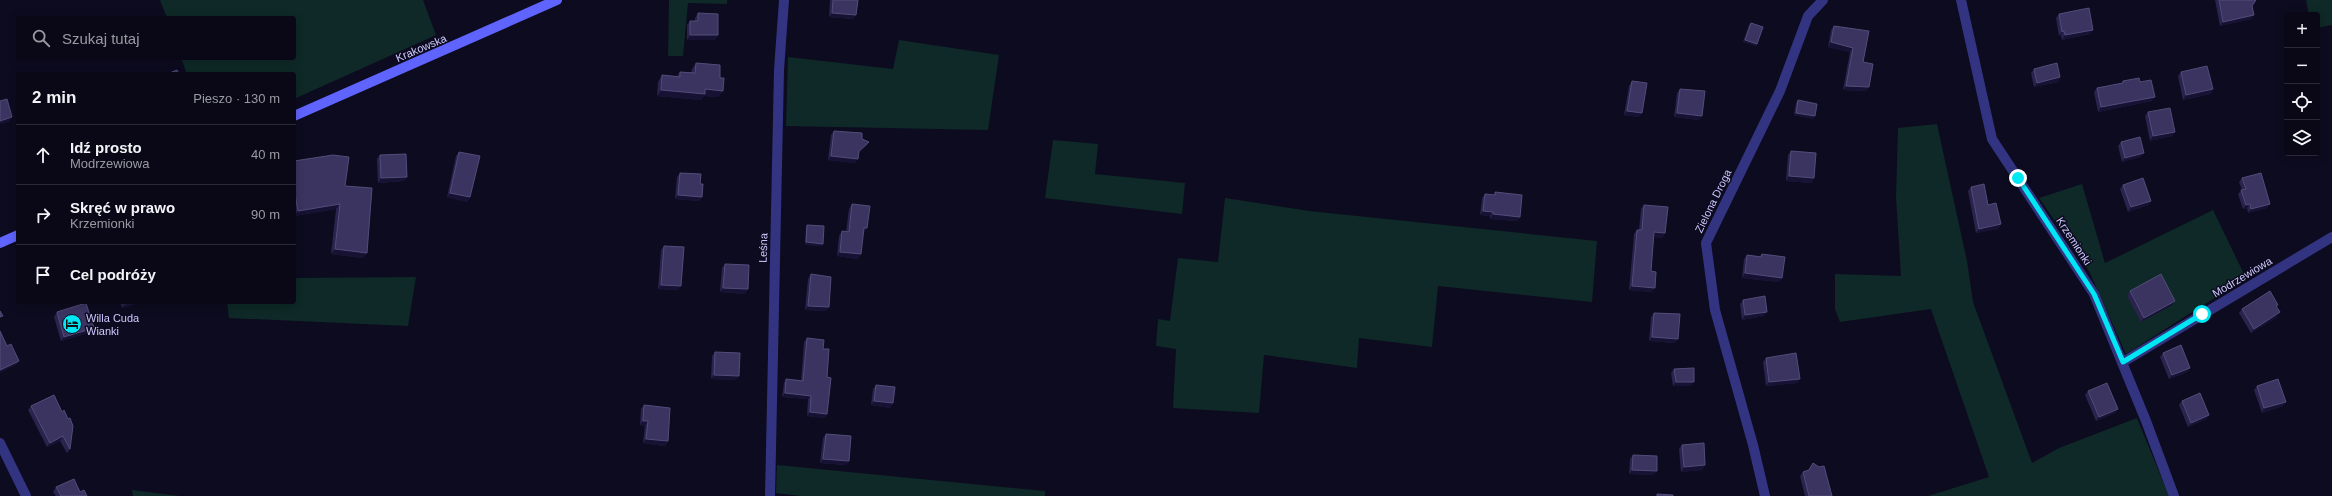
<!DOCTYPE html>
<html lang="pl">
<meta charset="utf-8">
<style>
body{margin:0;font-family:Helvetica,sans-serif;background:#181624;color:#f1f3f6}
.controls{position:absolute;right:12px;top:12px;display:grid;overflow:hidden;border-radius:4px;box-shadow:0 2px 10px #0003}
.controls button{width:36px;height:36px;display:grid;place-items:center;padding:0;border:0;border-bottom:1px solid #2a2936;background:#0a0817;color:#f1f3f6;font:20px sans-serif}
.stop{position:absolute;width:12px;height:12px;margin:-9px;border:3px solid #00e7f4;border-radius:50%;background:#fff}
.stop.end{background:#00e7f4;border-color:#fff;box-shadow:0 1px 4px #0008}
.list{margin:0;padding:0;list-style:none}
h2{display:flex;justify-content:space-between;align-items:center;height:52px;margin:0;padding:0 16px;font-size:17px}
h2 small{font-size:13px;font-weight:400;color:#999aa1}
.list li{display:grid;grid-template-columns:26px 1fr auto;gap:12px;align-items:center;box-sizing:border-box;height:60px;padding:0 16px;border-top:1px solid #2a2936}
.list b{display:block;font-size:15px;white-space:nowrap}
.list p{margin:0;font-size:13px;white-space:nowrap;color:#999aa1}
.list em{font-size:13px;font-style:normal;color:#999aa1}
.icon{flex:none;width:22px;height:22px;fill:none;stroke:currentColor;stroke-width:2;stroke-linecap:round;stroke-linejoin:round}
.map{position:relative;flex:none;width:2332px;height:496px;overflow:hidden}
.search{position:absolute;background:#0a0817;box-shadow:0 2px 10px #0003;left:16px;top:16px;width:280px;height:44px;display:flex;align-items:center;gap:10px;box-sizing:border-box;padding:0 14px;border-radius:4px;color:#999aa1;font-size:15px}
.panel{position:absolute;background:#0a0817;box-shadow:0 2px 10px #0003;left:16px;top:72px;width:280px;height:232px;border-radius:4px}
.map>svg:first-child{display:block}
.green{fill:#0e2927}
.lines{fill:none;stroke-linecap:round;stroke-linejoin:round}
.minor{stroke:#333481;stroke-width:10}
.secondary{stroke:#6064ff;stroke-width:10}
.wall{fill:#29234e}
.shaded-wall{fill:#171233}
.building{fill:#3b3461;stroke:#524c7a}
.route{stroke:#00e7f4;stroke-width:5}
.labels{text-anchor:middle;dominant-baseline:central;stroke-width:3;stroke-linejoin:round;paint-order:stroke}
.street-label{font-size:11px;fill:#cdc9ff;stroke:#0d0b1f}
.poi-label{font-size:11px;fill:#cdc9ff;stroke:#0d0b1f;text-anchor:start}
</style>
<div class="map">
<svg width="2332" height="496" viewBox="0 0 2332 496">
<rect width="100%" height="100%" fill="#0d0b1f"/>
<!-- green -->
<path class="green" d="M160,0h263l13,35 -142,64v-25h-107l-6,-16h113v-40h-127z
M669,0h58v4l-39,-1 -5,53h-15z
M2306,0h26v25l-15,3v-13h-8z
M899,40l100,15 -11,75 -202,-4 2,-69 105,12z
M1937,124l30,137 6,41 59,161 27,-15 78,-30 32,78h-241l61,-19 -58,-168 -91,13 -5,-13v-35l66,2 -5,-79 2,-69z
M1053,140l45,4 -3,30 90,9 -3,31 -137,-16z
M2082,184l23,79 108,-53 33,68 -120,76 -37,-83 -50,-73z
M1225,198l84,13 288,30 -5,61 -154,-16 -6,61 -73,-9 -2,30 -93,-13 -5,58 -86,-5 3,-59 -20,-3 2,-27 12,2 8,-63 40,4z
M416,277l-8,49 -179,-8 -2,-16h67v-24z
M777,465l268,26v5h-245l-24,-3z
M132,490l48,6h-47z"/>
<g class="lines">
<!-- minor -->
<path class="minor" d="M1961,0l31,139 102,155 52,127 28,75
M2123,362l209,-125
M0,443l26,53
M770,496l9,-426 5,-70
M1765,496l-12,-51 -38,-135 -9,-67 74,-152 28,-75 15,-16"/>
<!-- secondary -->
<path class="secondary" d="M294,116l263,-116
M0,243l18,-8"/>
</g>
<!-- wall -->
<path class="wall" d="M830,0h28l-2,15 -3,4 -24,-2z
M2215,0h41l-4,6 2,9 -3,4 -31,7z
M698,13l20,22 -3,5h-28v-15l3,-4h5v-3z
M2059,14l31,20 -28,6 -1,-5 -2,1 -3,-18z
M1751,23l5,23 -13,-4 6,-17z
M1834,26l35,5 -6,31 6,25 -3,4 -23,-1 7,-38 -22,-5 3,-17z
M696,63l24,15 3,13 -5,6 -14,-1 -3,4 -44,-4 1,-14 4,-7 15,1 3,-4 11,1 1,-4z
M2034,69l26,8 -2,5 -24,5 -3,-14z
M2181,72l32,17 -3,5 -27,6 -5,-24z
M1632,81l7,36 -15,-2 5,-29z
M2123,81l17,1 12,19 -54,11 -4,-20 3,-4 24,-4z
M1680,89l19,31 -25,-3 3,-24z
M1798,100l15,19 -19,-4 2,-12z
M2148,112l27,20 -3,4 -22,5 -5,-25z
M834,131l28,8 7,3 -3,4 -7,7 -4,10 -27,-3 3,-25z
M2121,142l20,15 -19,5 -4,-16z
M1791,151l23,27 -3,5 -25,-2 2,-26z
M459,152l11,45 -3,5 -20,-5 9,-41z
M380,155l27,22 -3,4 -26,2 -1,-24z
M294,161l51,25 22,67 -4,5 -32,-4 5,-45 -42,7z
M680,173l22,24 -3,4 -24,-2 2,-22z
M2242,178l28,26 -3,4 -19,5 -1,-5 -4,1 -5,-15 4,-4 -3,-8z
M2123,185l28,16 -3,4 -20,7 -8,-23z
M1971,187l17,18 13,19 -3,5 -22,4 -8,-42z
M1495,192l25,25 -3,4 -27,-2v-3l-10,-1 2,-17 3,-4 9,1z
M852,204l12,29 -1,-1 -5,27 -21,-3 2,-20 3,-5 4,1 3,-23z
M1644,205l21,28 -3,5 -8,-1 -3,34 1,21 -23,-2 5,-56 3,-4h2l2,-21z
M807,225l16,19 -1,2 -17,-1 1,-18z
M664,246l14,44 -20,-1 3,-39z
M1762,254l17,28 -37,-4 2,-19 3,-4 13,1z
M725,264l23,25 -3,5 -25,-2 2,-24z
M811,274l18,33 -3,4 -21,-1 3,-31z
M2130,291l45,10 -3,4 -31,17 -14,-26z
M1743,300l21,16 -22,4 -2,-16z
M120,302h22l-20,6z
M2276,307l1,10 -26,16 -12,-20 3,-4z
M57,312l37,16 -3,4 -30,9 -7,-24z
M1654,313l21,30 -26,-2 2,-24z
M807,338l16,11 4,28v37l-2,4 -18,-2 1,-17 -26,-2 2,-14 2,-4 15,1 3,-38z
M715,352l21,28 -25,-1 1,-23z
M2163,353l27,15 -3,4 -18,7 -9,-22z
M1766,358l31,25 -31,3 -3,-24z
M1674,369l17,17h-18l-2,-13z
M876,385l17,18 -3,5 -19,-3 2,-16z
M2257,386l26,20 -21,7 -8,-23z
M2088,391l30,18 -3,4 -19,8 -11,-26z
M54,395l16,54 -3,4 -7,-12 -13,6 -19,-37 3,-4z
M2182,401l27,14 -3,4 -18,8 -9,-22z
M644,405l24,36 -3,5 -22,-3 2,-17 -5,-1 1,-16z
M826,434l23,27 -3,4 -26,-2 3,-25z
M1682,445l23,20 -3,5 -21,2 -2,-23z
M1633,455l21,20 -25,-1 1,-15z
M1813,463l19,33h-27l-5,-20 3,-4 5,-2z
M56,487l24,5 7,4h-31l-3,-4z"/>
<!-- shaded-wall -->
<path class="shaded-wall" d="M832,13l24,2 -3,4 -24,-2z
M2254,15l-3,4 -31,7 3,-4z
M2093,30l-3,4 -28,6 3,-5z
M2064,31l-3,4 -2,1 3,-4z
M690,35h28l-3,5h-28z
M1745,40l12,4 -1,2 -13,-4z
M1831,42l22,6 -3,4 -22,-5z
M2060,77l-2,5 -24,5 3,-4z
M1846,86l23,1 -3,4 -23,-1z
M705,89l18,2 -5,6 -14,-1 -3,4 -44,-4 4,-6z
M2213,89l-3,5 -27,6 3,-5z
M2155,97l-3,4 -54,11 3,-5z
M1627,111l15,2 -3,4 -15,-2z
M1677,113l25,3 -3,4 -25,-3z
M1796,113l19,3 -2,3 -19,-4z
M12,117l-3,5 -9,2v-3z
M2175,132l-3,4 -22,5 3,-5z
M869,142l-3,4 -10,10 3,-5z
M2144,153l-3,4 -19,5 3,-4z
M831,156l27,3 -3,4 -27,-3z
M1789,176l25,2 -3,5 -25,-2z
M407,177l-3,4 -26,2 3,-5z
M450,193l20,4 -3,5 -20,-5z
M678,195l24,2 -3,4 -24,-2z
M2151,201l-3,4 -20,7 3,-5z
M340,204l-4,5 -42,7 4,-5z
M2250,204l-3,4 -4,1 3,-4z
M2270,204l-3,4 -19,5 3,-4z
M1483,211l10,1 -3,4 -10,-1z
M1493,214l27,3 -3,4 -27,-2z
M2001,224l-3,5 -22,4 3,-4z
M864,228h3l-3,5 -3,-1z
M1654,232l11,1 -3,5 -11,-1z
M806,242l17,2 -1,2 -17,-1z
M335,249l32,4 -4,5 -32,-4z
M840,252l21,2 -3,5 -21,-3z
M1745,273l37,5 -3,4 -37,-4z
M661,285l20,1 -3,4 -20,-1z
M1632,286l23,2 -3,4 -23,-2z
M723,288l25,1 -3,5 -25,-2z
M2175,301l-3,4 -31,17 3,-4z
M132,302h10l-20,6 3,-4z
M808,306l21,1 -3,4 -21,-1z
M1767,312l-3,4 -22,4 3,-5z
M2280,312l-3,5 -26,16 3,-4z
M94,328l-3,4 -30,9 3,-4z
M1652,337l26,2 -3,4 -26,-2z
M19,361l-3,4 -16,8v-3z
M2190,368l-3,4 -18,7 3,-4z
M714,375l25,1 -3,4 -25,-1z
M1800,379l-3,4 -31,3 3,-4z
M1676,382h18l-3,4h-18z
M785,393l26,3 -3,3 -26,-2z
M874,401l19,2 -3,5 -19,-3z
M2286,402l-3,4 -21,7 2,-5z
M2118,409l-3,4 -19,8 3,-4z
M810,412l17,2 -2,4 -18,-2z
M2209,415l-3,4 -18,8 3,-4z
M643,421h5l-3,5 -5,-1z
M63,436l-3,5 -13,6 3,-4z
M646,439l22,2 -3,5 -22,-3z
M823,459l26,2 -3,4 -26,-2z
M1705,465l-3,5 -21,2 3,-5z
M1632,470l25,1 -3,4 -25,-1z"/>
<!-- building -->
<path class="building" d="M833,0h25l-2,15 -24,-2z
M2219,0h37l-4,6 2,9 -31,7z
M2089,8l4,22 -28,5 -1,-4 -2,1 -3,-18z
M698,13l20,1v21h-28v-14h8z
M1751,23l12,4 -6,17 -12,-4z
M1834,26l35,5 -6,31 10,2 -4,23 -23,-1 7,-38 -22,-6z
M696,63l24,2v13h4l-1,13 -18,-2v5l-44,-4 1,-15 18,2v-5l15,1z
M2057,63l3,14 -23,6 -3,-14z
M2207,66l6,23 -27,6 -5,-23z
M177,70l2,4h-12z
M2139,78l1,4 11,-2 4,17 -54,10 -4,-19 26,-5v-2z
M1632,81l15,2 -5,30 -15,-2z
M1680,89l25,2 -3,25 -25,-3z
M7,99l5,18 -12,4v-20z
M1798,100l19,4 -2,12 -19,-3z
M2170,108l5,24 -22,4 -5,-24z
M834,131l28,2v6l7,3 -10,9 -1,8 -27,-3z
M2140,137l4,16 -19,5 -4,-16z
M1791,151l25,2 -2,25 -25,-2z
M459,152l21,4 -10,41 -20,-4z
M406,154l1,23 -26,1 -1,-23z
M333,155l16,2 -4,29 27,2 -5,65 -32,-4 5,-45 -42,7 -4,-23v-27z
M680,173l21,1 -1,10h3l-1,13 -24,-2z
M2261,173l9,31 -19,5 -1,-5 -4,1 -5,-15 5,-1 -4,-11z
M2143,178l8,23 -20,6 -8,-22z
M1984,184l4,21 8,-2 5,21 -22,5 -8,-42z
M1495,192l27,3 -2,22 -27,-3v-2l-10,-1 2,-17 10,1z
M852,204l18,2 -3,22h-3l-3,26 -21,-2 2,-21 7,1z
M1644,205l24,2 -3,26 -11,-1 -3,39 5,1 -1,16 -23,-2 5,-56h5z
M807,225l17,1 -1,18 -17,-2z
M664,246l20,1 -3,39 -20,-1z
M1762,254l23,3 -3,21 -37,-5 2,-18 14,2z
M725,264l24,1 -1,24 -25,-1z
M811,274l20,3 -2,30 -21,-1z
M2161,274l14,27 -31,17 -14,-27z
M2270,291l8,14 -2,1 4,6 -26,17 -12,-20z
M1765,296l2,16 -22,3 -2,-15z
M124,302h8l-7,2z
M86,303l8,25 -30,9 -7,-25z
M0,311l3,5 -3,1z
M1654,313l26,1 -2,25 -26,-2z
M0,331l7,15 4,-2 8,17 -19,9z
M807,338l17,2 -1,9h6l-2,28 4,1 -4,36 -17,-2 1,-16 -26,-3 1,-14 17,2z
M2181,345l9,23 -18,7 -9,-22z
M715,352l25,1 -1,23 -25,-1z
M1796,353l4,26 -31,3 -3,-24z
M1694,368v14h-18l-2,-13z
M2278,379l8,23 -22,6 -7,-22z
M2107,383l11,26 -19,8 -11,-26z
M876,385l19,2 -2,16 -19,-2z
M2200,393l9,22 -18,8 -9,-22z
M54,395l8,17 2,-2 4,9 2,-1 3,8 -3,23 -7,-13 -13,7 -19,-37z
M644,405l26,3 -2,33 -22,-2 2,-18h-5z
M826,434l25,2 -2,25 -26,-2z
M1704,443l1,22 -21,2 -2,-22z
M1633,455l24,1v15l-25,-1z
M1813,463l6,4 5,-1 8,30h-23l-6,-24 6,-2z
M74,479l6,13 4,-2 3,6h-26l-5,-9z
M1657,494l16,1v1h-16z"/>
<g class="lines">
<!-- route -->
<path class="route" d="M2018,178l76,116 29,68 79,-48"/>
</g>
<!-- icons -->
<defs>
<symbol id="hotel-disc" viewBox="-11 -11 22 22"><circle r="9.5" fill="#00e7f4" stroke="#0d0b1f"/><path d="M-6-4.5h1.5V1H6V5H4.5V3h-9V5H-6ZM-4 0a1.8 1.8 0 1 1 3.6 0ZM.5 0V-2.5h3Q6-2.5 6 0Z" fill="#111"/></symbol>
</defs>
<g fill-rule="evenodd">
<use href="#hotel-disc" x="61" y="313" width="22" height="22"/>
</g>
<g class="labels">
<!-- street labels -->
<g class="street-label">
<text transform="translate(421 48) rotate(-23)">Krakowska</text>
<text transform="translate(1713 201) rotate(-64)">Zielona Droga</text>
<text transform="translate(2074 241) rotate(57)">Krzemionki</text>
<text transform="translate(763 248) rotate(-88)">Leśna</text>
<text transform="translate(2242 277) rotate(-31)">Modrzewiowa</text>
</g>
<!-- poi labels -->
<g class="poi-label">
<text x="86" y="318">Willa Cuda<tspan x="86" dy="13">Wianki</tspan></text>
</g>
</g>
</svg>
<div class="controls">
<button>+</button>
<button>−</button>
<button><svg class="icon" aria-label="locate" viewBox="0 0 24 24"><circle cx="12" cy="12" r="6"/><path d="M12 2v4M12 18v4M2 12h4M18 12h4"/></svg></button>
<button><svg class="icon" aria-label="layers" viewBox="0 0 24 24"><path d="M12 4l9 5-9 5-9-5zM3 14l9 5 9-5"/></svg></button>
</div>
<div class="stop" style="left:2202px;top:314px"></div>
<div class="stop end" style="left:2018px;top:178px"></div>
<div class="search"><svg class="icon" aria-label="search" viewBox="0 0 24 24"><circle cx="10" cy="10" r="6"/><path d="M15 15l6 6"/></svg>Szukaj tutaj</div>
<section class="panel">
<h2>2 min<small>Pieszo · 130 m</small></h2>
<ul class="list">
<li><svg class="icon" aria-label="ahead" viewBox="0 0 24 24"><path d="M12 20V5M6 11l6-6 6 6"/></svg><div><b>Idź prosto</b><p>Modrzewiowa</p></div><em>40 m</em></li>
<li><svg class="icon" aria-label="right" viewBox="0 0 24 24"><path d="M7 20v-9h11M14 6l5 5-5 5"/></svg><div><b>Skręć w prawo</b><p>Krzemionki</p></div><em>90 m</em></li>
<li><svg class="icon" aria-label="arrive" viewBox="0 0 24 24"><path d="M6 21V4h12l-3 4 3 4H6"/></svg><div><b>Cel podróży</b></div></li>
</ul>
</section>
</div>
